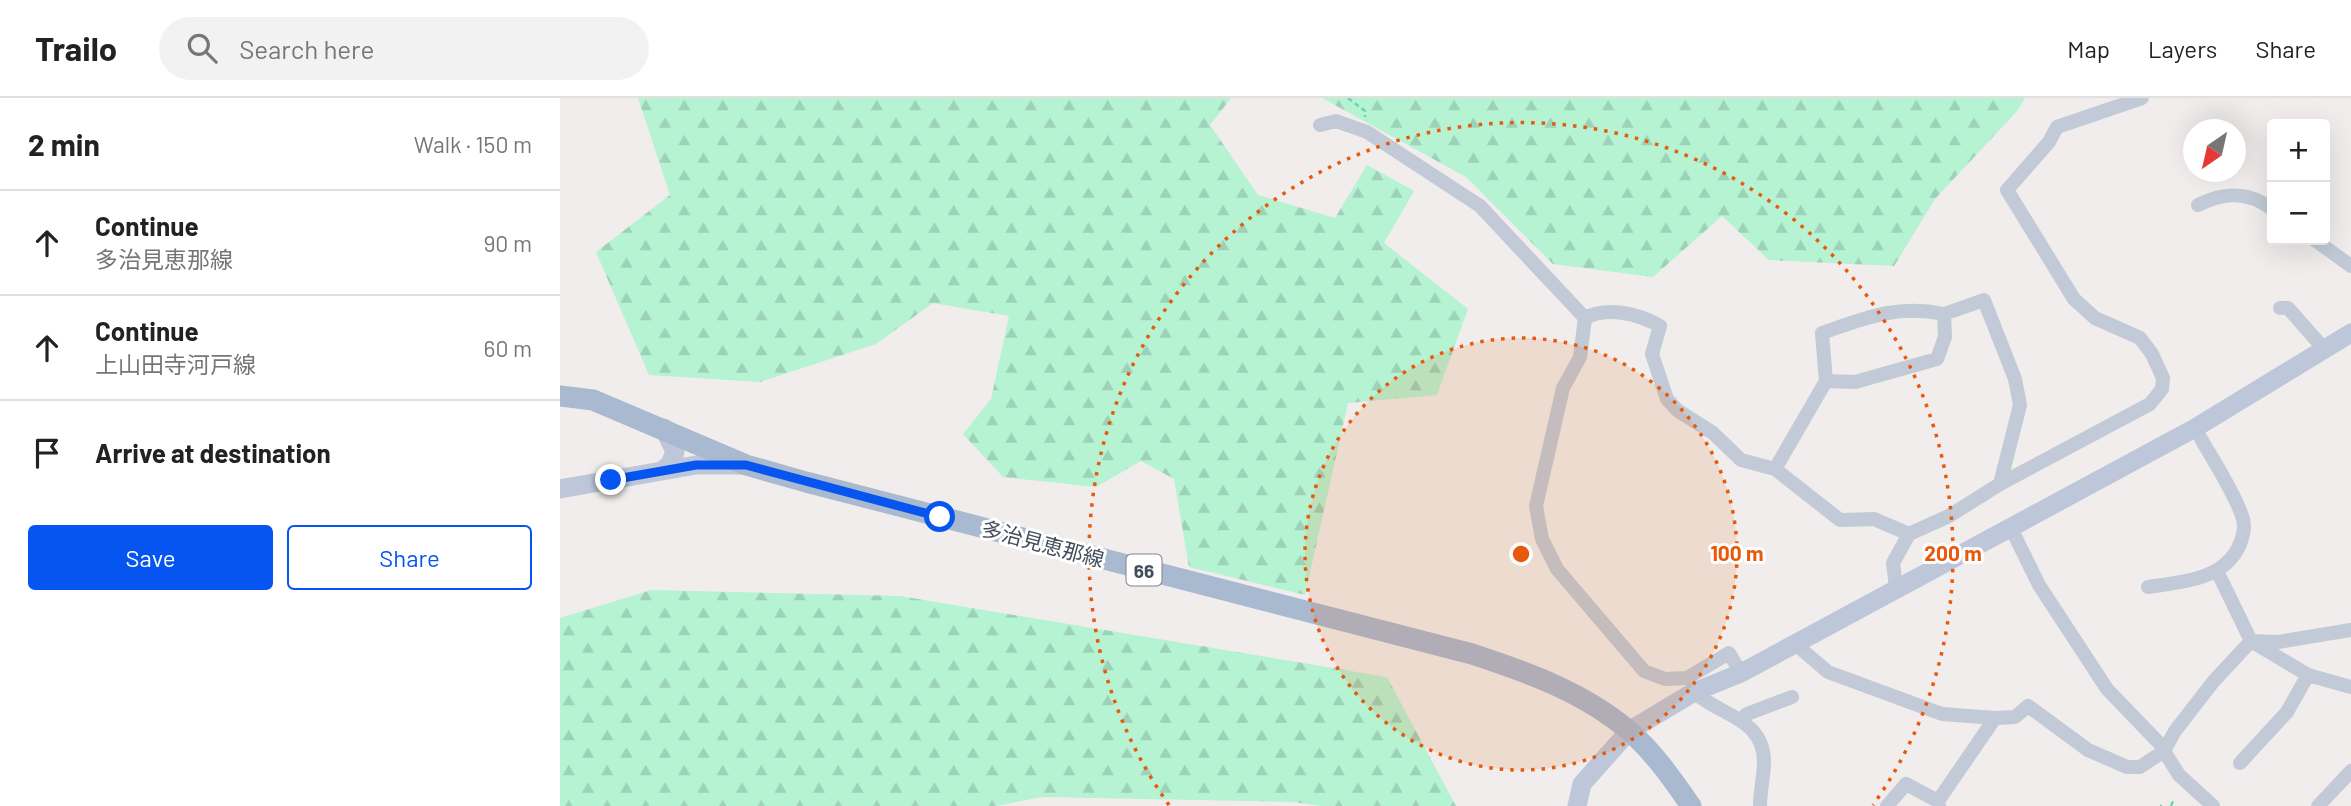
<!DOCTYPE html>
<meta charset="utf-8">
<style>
body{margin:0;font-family:Barlow,"Noto Sans JP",sans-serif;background:#f2f2f2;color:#222}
.controls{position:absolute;right:21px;top:21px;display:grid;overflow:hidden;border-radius:7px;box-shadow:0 7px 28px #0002}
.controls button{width:63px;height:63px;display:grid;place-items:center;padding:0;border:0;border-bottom:2px solid #e0e0e0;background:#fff;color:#222;font:35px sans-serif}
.compass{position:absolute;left:1623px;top:21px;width:63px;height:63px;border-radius:50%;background:#fff;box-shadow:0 7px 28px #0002;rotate:214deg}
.stop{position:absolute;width:21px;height:21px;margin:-16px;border:5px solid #0655f1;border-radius:50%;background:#fff}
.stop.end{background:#0655f1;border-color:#fff;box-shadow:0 2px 7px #0008}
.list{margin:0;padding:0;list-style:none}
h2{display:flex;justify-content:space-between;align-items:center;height:91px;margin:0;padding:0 28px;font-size:30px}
h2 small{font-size:23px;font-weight:400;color:#767676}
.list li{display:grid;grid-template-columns:46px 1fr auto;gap:21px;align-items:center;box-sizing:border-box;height:105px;padding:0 28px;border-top:2px solid #e0e0e0}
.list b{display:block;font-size:26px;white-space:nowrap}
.list p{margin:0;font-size:23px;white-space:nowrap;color:#767676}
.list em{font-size:23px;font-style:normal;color:#767676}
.actions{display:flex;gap:14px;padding:21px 28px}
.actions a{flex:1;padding:16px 0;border:2px solid #0655f1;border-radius:7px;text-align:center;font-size:24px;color:#0655f1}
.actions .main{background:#0655f1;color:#fff}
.icon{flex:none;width:38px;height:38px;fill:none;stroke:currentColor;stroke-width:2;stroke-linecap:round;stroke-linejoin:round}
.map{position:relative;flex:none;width:1791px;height:708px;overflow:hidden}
header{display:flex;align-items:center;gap:42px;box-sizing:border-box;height:98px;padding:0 35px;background:#fff;border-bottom:2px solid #e0e0e0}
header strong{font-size:33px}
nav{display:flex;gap:38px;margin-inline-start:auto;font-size:24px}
.search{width:490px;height:63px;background:#f2f2f2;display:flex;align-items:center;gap:18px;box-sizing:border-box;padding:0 24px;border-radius:38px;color:#767676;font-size:26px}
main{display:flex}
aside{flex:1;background:#fff}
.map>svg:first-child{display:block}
.forest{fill:url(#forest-firs)}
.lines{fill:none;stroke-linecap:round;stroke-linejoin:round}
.path{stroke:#6ad5ab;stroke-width:2.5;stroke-dasharray:5 3.5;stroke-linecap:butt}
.street{stroke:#c1cad6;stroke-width:14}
.secondary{stroke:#bdc7d9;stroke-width:19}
.primary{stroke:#a9b9cf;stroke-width:21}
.route{stroke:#0655f1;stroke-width:9}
.ring{fill:none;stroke:#e8590c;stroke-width:3.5;stroke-dasharray:3.5 7}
.labels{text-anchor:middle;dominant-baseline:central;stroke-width:6;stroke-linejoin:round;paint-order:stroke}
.shield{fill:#fff;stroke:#7b838d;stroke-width:2}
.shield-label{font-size:19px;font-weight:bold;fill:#434e5c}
.street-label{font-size:21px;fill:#434e5c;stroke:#fff}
.centre{fill:#e8590c;stroke:#fff;stroke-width:3.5}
.ring-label{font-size:21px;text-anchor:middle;font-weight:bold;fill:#e8590c;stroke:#fff;stroke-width:6;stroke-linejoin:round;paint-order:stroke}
</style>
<header>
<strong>Trailo</strong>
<div class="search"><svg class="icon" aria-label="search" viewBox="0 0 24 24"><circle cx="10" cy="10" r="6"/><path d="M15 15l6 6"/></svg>Search here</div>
<nav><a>Map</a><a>Layers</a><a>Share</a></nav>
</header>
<main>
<aside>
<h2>2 min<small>Walk · 150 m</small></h2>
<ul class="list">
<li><svg class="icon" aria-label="ahead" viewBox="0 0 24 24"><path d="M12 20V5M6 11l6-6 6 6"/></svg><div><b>Continue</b><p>多治見恵那線</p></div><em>90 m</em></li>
<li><svg class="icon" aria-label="ahead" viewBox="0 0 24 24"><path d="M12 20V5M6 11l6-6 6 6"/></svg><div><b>Continue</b><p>上山田寺河戸線</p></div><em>60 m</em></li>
<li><svg class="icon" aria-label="arrive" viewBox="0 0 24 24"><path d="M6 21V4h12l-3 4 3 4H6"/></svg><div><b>Arrive at destination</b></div></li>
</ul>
<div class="actions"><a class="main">Save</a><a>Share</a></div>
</aside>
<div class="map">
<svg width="1791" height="708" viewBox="0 0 1791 708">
<defs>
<pattern id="forest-firs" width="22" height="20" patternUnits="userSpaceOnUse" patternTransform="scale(1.75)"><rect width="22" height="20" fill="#b5f3d3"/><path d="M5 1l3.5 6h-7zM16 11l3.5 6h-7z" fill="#9dd2b8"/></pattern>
</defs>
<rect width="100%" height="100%" fill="#f0edec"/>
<!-- forest -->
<path class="forest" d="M78,0h593l-21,27 48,70 77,23 32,-53 47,26 -30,52 84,66 -31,86 -89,8 -43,192 -116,-28 -15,-88 -33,-18 -45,26 -93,-10 -40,-43 28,-35 18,-83 -76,-13 -57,41 -116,38 -111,-7 -53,-123 74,-57z
M762,0h703l-7,12 -83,89 -41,67 -125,-6 -47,-44 -69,61 -100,-13 -87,-87z
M91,492l249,6 487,81 69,129h-135l-28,-4 -251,-5 -46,9h-436v-188z"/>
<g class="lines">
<!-- path -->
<path class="path" d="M788,0l17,13v6
M1600,708h2
M1611,708l2,-5"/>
<!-- street -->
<path class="street" d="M760,27l16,-4 31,11 113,74 105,112
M1638,107c26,-13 50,-14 74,4
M1755,142l36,26
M1720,210h8l37,42
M1025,220l-5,39 -17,31 -27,118 6,33 15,30 87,102 21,8 22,-1 42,-25 12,20
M1025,220c23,-12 54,-4 75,8l-8,28 15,45 10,11 36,23 28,27 34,9 65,51 34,-1 35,15
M1266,283l-4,-48c43,-15 75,-29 122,-19
M1215,371l51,-88 29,1 82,-23 8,-22 -1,-23 40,-14 31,79 5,26 -20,79
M1451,430l28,57 68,104 52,54 20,32 34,31
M1657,473l34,70 27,1 73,-12
M1336,489l-3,-24 16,-29 40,-18 51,-32 150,-80 12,-15 1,-11 -11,-24 -12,-16 -45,-20 -21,-19 -67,-109 42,-48 8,-15 85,-29
M1588,489c34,-5 77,-7 92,-43 4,-11 6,-20 1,-31 -11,-29 -31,-57 -46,-85
M1234,545l34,29 114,42 53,4
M1134,594c26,24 70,26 70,70 0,14 -4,29 -4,44
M1181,622l6,-6 45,-17
M1680,665l47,-51 21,-37
M1327,708l19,-22 32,17
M1379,708l-1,-5 57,-83 20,-1 13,-11 60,44 39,17h13l24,-16 11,-20 38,-49 38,-41 57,34 43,12
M1758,708l33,-35"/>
<!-- secondary -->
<path class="secondary" d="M103,372l7,-6 5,-12 -11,-24
M0,391l136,-24h46
M1017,708l5,-22 47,-53 65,-39 47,-19 454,-245 156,-95"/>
<!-- primary -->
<path class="primary" d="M0,298l33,4 153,65 60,17 666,172c55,18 111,38 156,76 25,21 45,50 63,76"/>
</g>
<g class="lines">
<!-- route -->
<path class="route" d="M51,382l85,-15h50l194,52"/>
</g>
<!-- distance rings -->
<circle cx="961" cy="456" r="216" fill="#e8590c" fill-opacity=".12"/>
<g class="ring">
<circle cx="961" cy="456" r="216"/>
<path d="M609 707A432 432 0 1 1 1313 707"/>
</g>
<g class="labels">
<!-- shield labels -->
<rect class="shield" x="566.5" y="456.5" width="35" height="31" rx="5"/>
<g class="shield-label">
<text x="584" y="472">66</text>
</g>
<!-- street labels -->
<g class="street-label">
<text transform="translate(483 445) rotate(15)">多治見恵那線</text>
</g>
</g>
<circle cx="961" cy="456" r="10" class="centre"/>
<g class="ring-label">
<text x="1177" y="463">100 m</text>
<text x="1393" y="463">200 m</text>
</g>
</svg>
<div class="controls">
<button>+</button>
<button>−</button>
</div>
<svg class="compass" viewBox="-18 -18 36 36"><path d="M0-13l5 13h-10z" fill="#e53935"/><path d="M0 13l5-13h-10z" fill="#767676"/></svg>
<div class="stop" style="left:380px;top:419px"></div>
<div class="stop end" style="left:51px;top:382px"></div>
</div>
</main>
